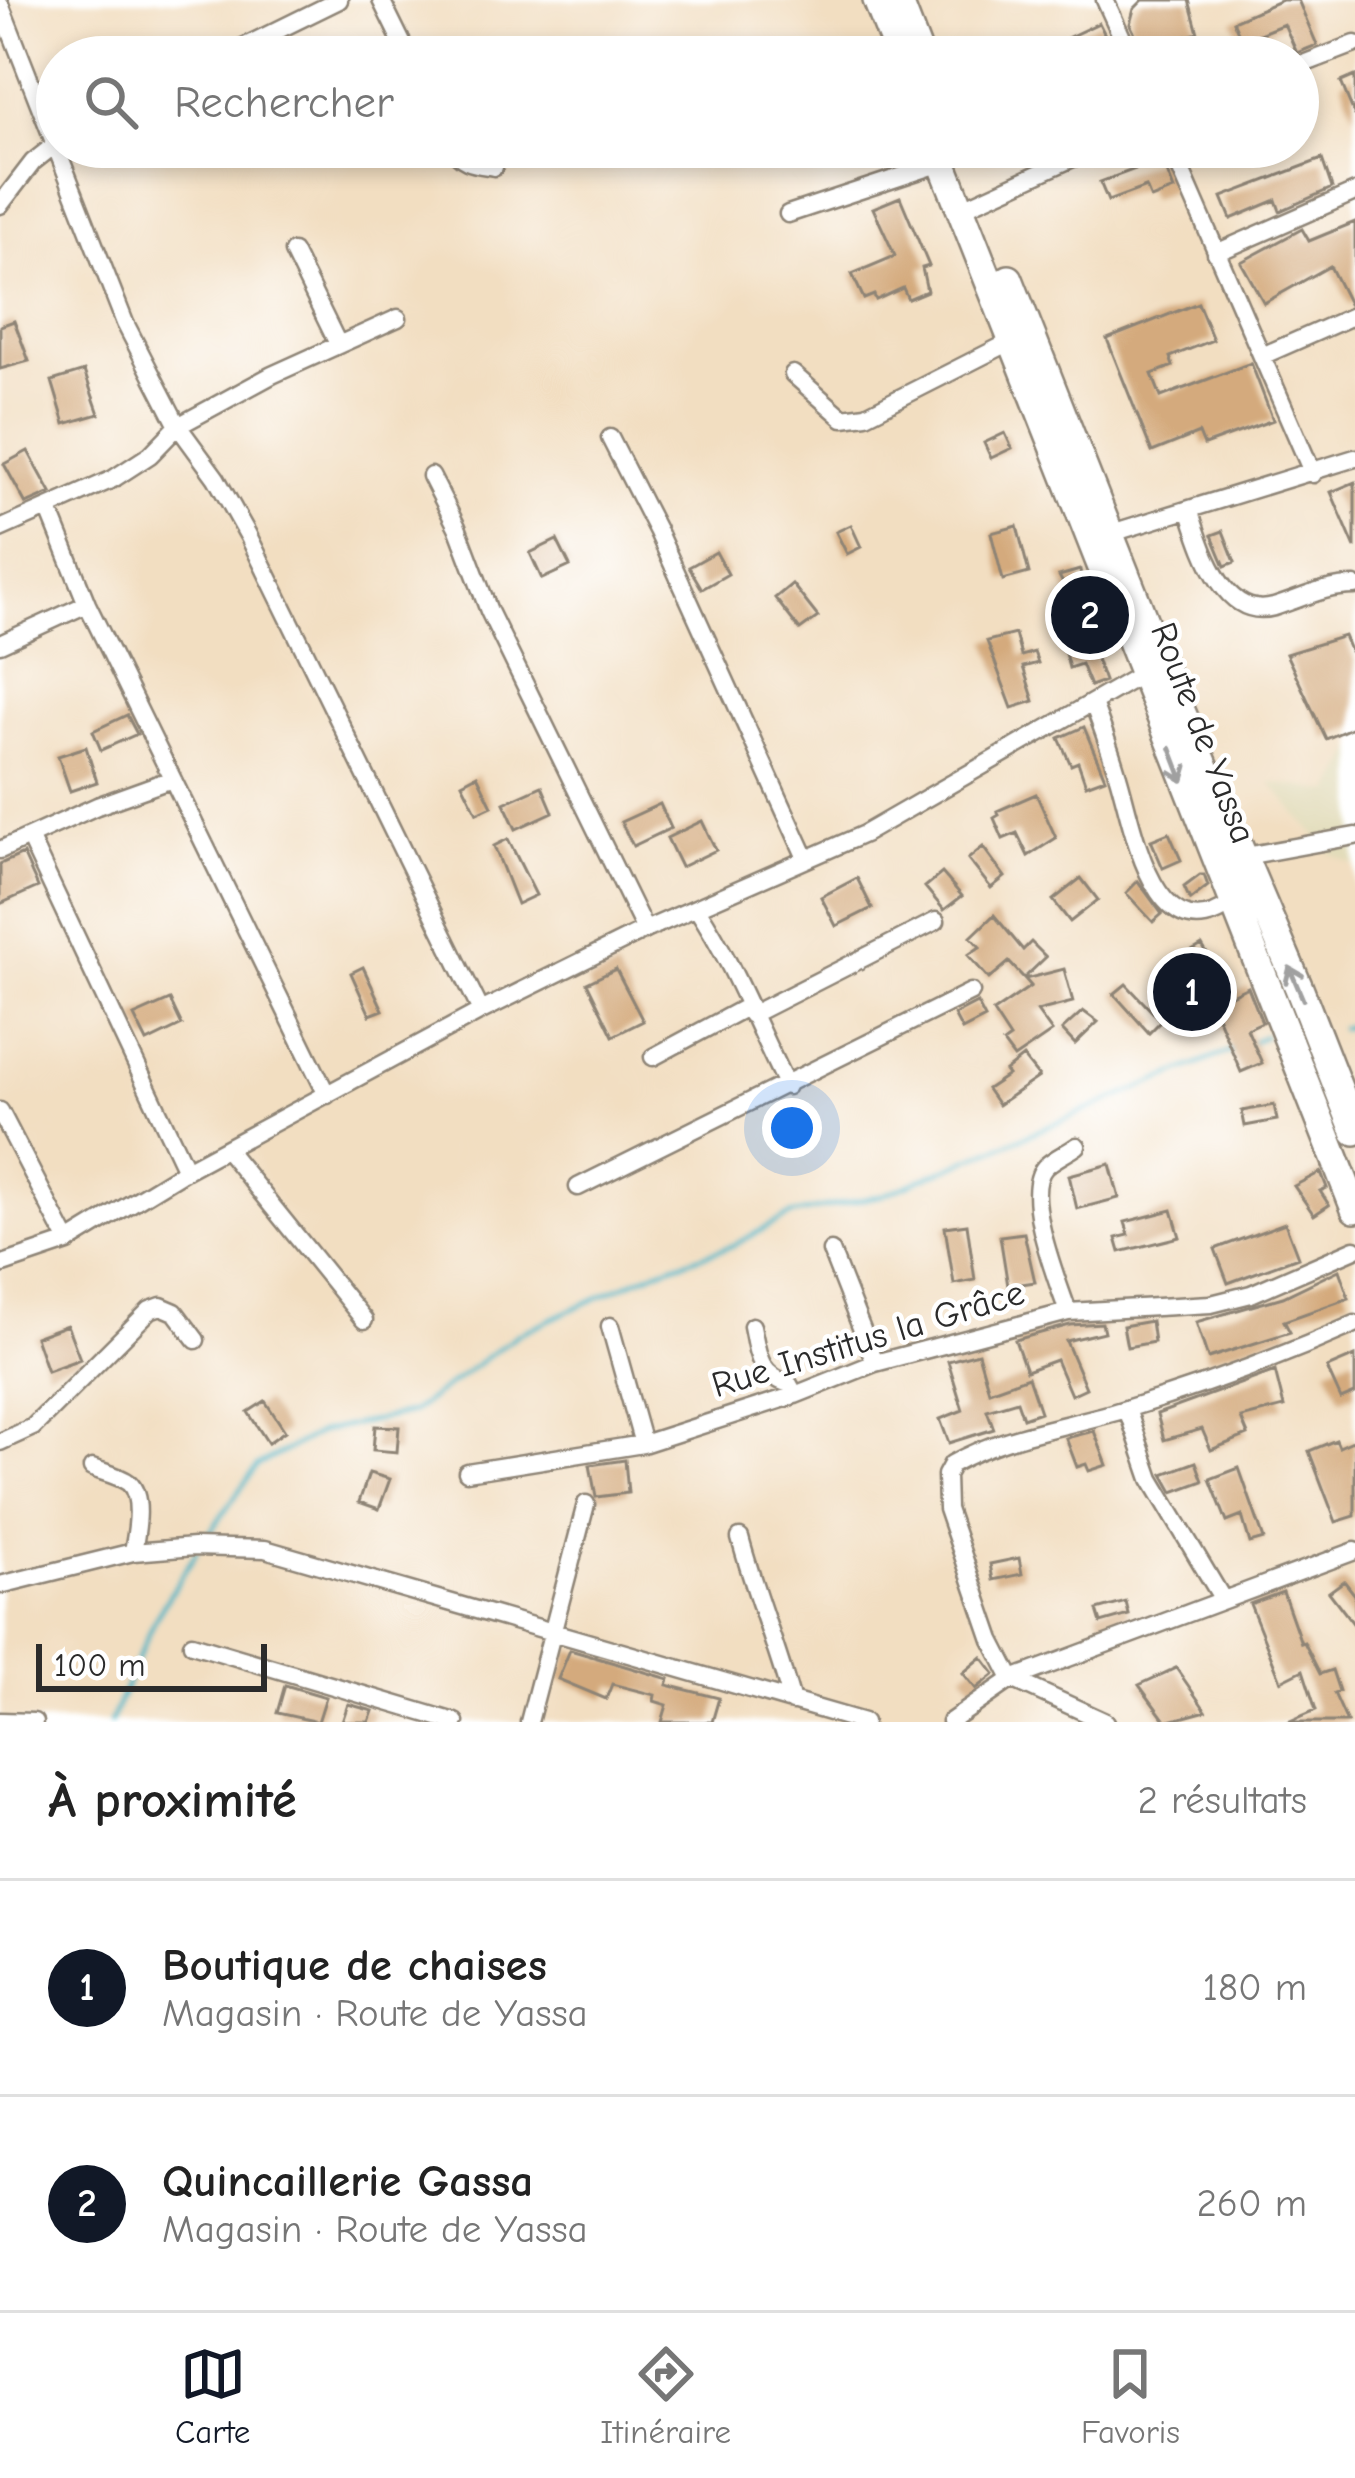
<!DOCTYPE html>
<html lang="fr">
<meta charset="utf-8">
<style>
body{margin:0;font-family:"Comic Neue",sans-serif;background:#f2f2f2;color:#222}
.scale{position:absolute;left:36px;bottom:30px;width:231px;box-sizing:border-box;padding-left:12px;border:6px solid #2b2b2b;border-top:0;font-size:33px;line-height:42px;white-space:nowrap;color:#2b2b2b;-webkit-text-stroke:9px #fff;paint-order:stroke}
.you{position:absolute;left:792px;top:1128px;width:42px;height:42px;margin:-30px;border:9px solid #fff;border-radius:50%;background:#1a73e8;box-shadow:0 0 0 18px #1a73e833}
.badge{display:grid;place-items:center;width:78px;height:78px;border-radius:50%;background:#111827;color:#fff;font-size:39px;font-weight:700}
.pin{position:absolute;translate:-50% -50%;border:6px solid #fff;box-shadow:0 3px 12px #0006}
.list{margin:0;padding:0;list-style:none}
h2{display:flex;justify-content:space-between;align-items:center;height:156px;margin:0;padding:0 48px;font-size:51px}
h2 small{font-size:39px;font-weight:400;color:#767676}
.list li{display:grid;grid-template-columns:78px 1fr auto;gap:36px;align-items:center;box-sizing:border-box;height:216px;padding:0 48px;border-top:3px solid #e0e0e0}
.list b{display:block;font-size:45px;white-space:nowrap}
.list p{margin:0;font-size:39px;white-space:nowrap;color:#767676}
.list em{font-size:39px;font-style:normal;color:#767676}
.icon{flex:none;width:66px;height:66px;fill:none;stroke:currentColor;stroke-width:2;stroke-linecap:round;stroke-linejoin:round}
.map{position:relative;flex:none;width:1355px;height:1722px;overflow:hidden}
.search{position:absolute;background:#fff;box-shadow:0 6px 18px #0003;left:36px;right:36px;top:36px;height:132px;display:flex;align-items:center;gap:30px;box-sizing:border-box;padding:0 42px;border-radius:66px;color:#767676;font-size:45px}
.sheet{height:588px;background:#fff}
nav{display:flex;justify-content:space-around;align-items:center;box-sizing:border-box;height:168px;border-top:3px solid #e0e0e0;background:#fff;font-size:33px;color:#767676}
nav a{display:grid;justify-items:center;gap:6px}
nav .on{color:#111827}
.map>svg:first-child{display:block}
.built{fill:#e2dcba}
.lines{fill:none;stroke-linecap:round;stroke-linejoin:round}
.stream{stroke:#49b5c6;stroke-width:4.5}
.building{fill:#d4aa7d}
.street-casing{stroke:#8e8476;stroke-width:21}
.primary-casing{stroke:#8e8476;stroke-width:32}
.street{stroke:#fff;stroke-width:16}
.primary{stroke:#fff;stroke-width:27}
.oneway{stroke:#a0a0a0}
.labels{text-anchor:middle;dominant-baseline:central;stroke-width:9;stroke-linejoin:round;paint-order:stroke}
.street-label{font-size:36px;fill:#2b2b2b;stroke:#fff}
</style>
<div class="map">
<svg width="1355" height="1722" viewBox="0 0 1355 1722">
<rect width="100%" height="100%" fill="#fff"/>
<filter id="ink" filterUnits="userSpaceOnUse"><feTurbulence type="fractalNoise" baseFrequency=".00833" numOctaves="2"/><feDisplacementMap in="SourceGraphic" scale="24" xChannelSelector="R" yChannelSelector="G"/><feConvolveMatrix kernelMatrix="1 2 1 2 8 2 1 2 1" color-interpolation-filters="sRGB"/></filter>
<filter id="wash" filterUnits="userSpaceOnUse"><feTurbulence type="fractalNoise" baseFrequency=".004" numOctaves="4" result="noise"/><feDisplacementMap in="SourceGraphic" scale="48" xChannelSelector="R" yChannelSelector="G"/><feGaussianBlur stdDeviation="2.7" result="paint"/><feColorMatrix in="noise" values="0 0 0 0 0 0 0 0 0 0 0 0 0 0 0 0 0 1.4 0 .05"/><feComposite in="paint" operator="in"/></filter>
<g filter="url(#wash)">
<rect width="100%" height="100%" fill="#f2dec1"/>
<!-- built -->
<path class="built" d="M1355,748v117l-24,-11 -61,-72 62,10z"/>
<g class="lines">
<!-- stream -->
<path class="stream" d="M1341,1028l14,-3
M1251,1042l13,-6
M203,1542l54,-76 63,-34 92,-20 106,-78 138,-63 78,-26 56,-30 93,-20 352,-146
M110,1722l47,-107 40,-64"/>
</g>
<g id="blocks">
<!-- building -->
<path class="building" d="M1143,0h46l9,33 -56,16 -12,-25 4,-15z
M1282,0h16l19,45 -20,8 -13,-29 -42,17 -9,-20z
M1099,23l15,30 -8,4h-54l-4,-10z
M1355,76v40l-14,-34z
M1162,159l12,31 -23,9 -5,-12 -38,14 -8,-19z
M1322,159l10,29 -52,23 -4,-11 -45,19 -9,-22z
M900,197l29,69 -7,2 5,23 -19,8 -5,-11 -27,12 -2,-5 -10,4 -12,-25 43,-18 -22,-48z
M1355,222v80l-6,2 -19,-38 -66,37 -23,-41 61,-33 7,12z
M1198,303l15,37 -43,17 3,9 -21,8 9,23 90,-34 22,57 -69,25 -5,-12 -47,19 -45,-113z
M14,321l15,40 -29,8v-43z
M84,371l15,43 -34,10 -13,-43z
M1005,433l7,15 -21,10 -7,-15z
M28,451l23,42 -25,11 -22,-40z
M1355,482v66l-24,-56z
M851,525l10,22 -14,7 -11,-22z
M1017,526l12,47 -26,7 -12,-47z
M1223,531l12,31 -10,4 -13,-31z
M557,540l13,26 -28,13 -12,-26z
M716,552l12,22 -26,15 -13,-22z
M1080,570l5,29 -12,3 -14,-26z
M792,584l26,33 -18,13 -25,-32z
M1096,602l9,24 -17,6 -9,-23z
M1015,634l6,22 13,-4 4,11 -15,4 11,34 -22,7 -25,-67z
M1344,636l11,26v64l-29,13 -40,-85z
M1096,637l4,17 -5,2 9,25 -14,5 -9,-22 -12,4 -6,-22z
M127,715l10,19 -36,16 -8,-19z
M1084,727l21,51 -19,7 -8,-23 -7,3 -12,-27z
M86,747l11,35 -27,9 -12,-35z
M477,775l15,31 -15,7 -15,-30z
M542,786l11,26 -37,17 -12,-26z
M1036,794l20,44 -28,18 -11,-23 -14,6 -9,-21 5,-3 -2,-4z
M660,804l11,24 -38,18 -12,-24z
M702,821l14,29 -35,17 -14,-29z
M1169,833l12,27 -18,8 -12,-28z
M508,839l28,56 -19,9 -23,-58z
M983,847l22,30 -14,11 -23,-29z
M23,854l15,33 -38,17v-40z
M942,873l20,23 -18,14 -19,-23z
M1200,875h4l4,11 -18,14 -6,-13z
M857,878l15,30 -36,18 -15,-29z
M1081,878l17,22 -28,22 -17,-22z
M1138,881l24,33 -9,8 -27,-29z
M994,915l29,35 8,-8 15,15 -22,21 -15,-16 -20,17 -21,-24 12,-8 -9,-10z
M1202,945l10,17 -9,7 26,27 19,-9 14,35 -15,7 15,34 -21,9 -32,-75 -19,-19 7,-6 -12,-17z
M363,967l20,43 -13,5 -19,-42z
M616,969l27,52 -30,15 -26,-53z
M1064,969l9,33 -36,9 15,21 -38,26 -11,-15 7,-5 -17,-26 38,-26 -6,-7z
M1126,984l35,37 -12,12 -35,-39z
M170,1000l12,25 -35,17 -13,-26z
M977,1003l8,15 -23,12 -8,-15z
M1083,1011l15,11 -23,22 -13,-14z
M1023,1057l16,20 -41,28 -11,-16 21,-14 -3,-4z
M1274,1105l3,15 -32,6 -3,-15z
M1110,1164l9,34 -42,11 -8,-34z
M1321,1172l6,16 -7,3 9,14 -15,10 -20,-29z
M1172,1210l8,27 -60,15 -4,-14 13,-3 -4,-13z
M1285,1223l13,34 -70,26 -13,-34z
M967,1224l8,56 -21,4 -9,-57z
M1024,1233l11,49 -27,4 -8,-50z
M1339,1270l10,28 -65,23 6,11 -82,26 -12,-36 87,-25z
M1151,1321l3,21 -27,5 -4,-21z
M1102,1323l2,9 -38,9 20,47 -15,7 -15,-35 -30,11 -11,-31 55,-15z
M67,1325l13,34 -33,12 -12,-34z
M978,1353l11,38 39,-14 12,35 -17,6 -6,-17 -30,9 7,19 -45,14 -9,-24 23,-9 -15,-49z
M1355,1356v37l-14,6 -14,-31z
M1275,1371l9,36 -43,11 7,17 -37,15 -9,-21 -38,11 -7,-26z
M265,1401l20,30 -17,12 -20,-31z
M375,1426l24,1 -2,25 -24,-2z
M1094,1431l13,34 -18,6 -3,-7 -9,3 -11,-29z
M1336,1440l3,7 16,-7v76l-19,6 -27,-71z
M625,1460l3,33 -32,4 -6,-32z
M1196,1462l7,19 -30,11 -10,-18z
M1239,1468l25,71 -14,4 -8,-27 -15,6 -17,-43z
M369,1473l21,6 -11,30 -20,-7z
M1019,1558l3,16 -29,6 -3,-16z
M1344,1581l11,14v31l-26,-34z
M1283,1592l18,51 3,-1 16,32 12,-4 7,21 -5,2 13,29h-59l28,-12 -13,-40 -22,11 -31,-77z
M1126,1602l3,13 -28,8 -4,-13z
M570,1650l99,29 -2,6 52,13 -7,24h-50l5,-17 -13,-4 1,-6 -43,-11 -6,15 -48,-20z
M982,1657l13,17 -19,15 -13,-16z
M1176,1668l30,43 -40,11 -27,-37z
M285,1685l41,12 -8,25 -41,-9z
M348,1704l25,7 -4,11h-27z"/>
</g>
</g>
<g filter="url(#ink)">
<use href="#blocks" fill-opacity="0" stroke="#8e8476" stroke-width="3"/>
<g class="lines">
<defs>
<path id="street" d="M381,0l28,57
M1105,0l26,57
M0,4l125,319 53,103 38,52 32,57 233,476
M223,57l116,-57
M1298,66l57,-22
M453,147c8,17 24,17 41,20
M1171,147l142,327
M0,205l33,-43 24,-19
M961,209l136,-62
M788,214l154,-51
M293,252l45,92
M1216,253l139,-61
M1262,356l93,-41
M793,374l50,44 23,-3 148,-75
M610,438l47,92 149,328
M431,476l26,51 32,84 156,319
M49,510l38,94 240,491
M1190,512c12,36 33,109 84,95 29,-9 50,-21 81,-21
M0,529l113,-50 37,-24 28,-29 94,-51 126,-57
M1102,536l253,-78
M0,644l87,-40
M1093,703c9,24 18,48 25,73 15,48 35,184 115,127
M30,839l156,331
M0,850l97,-44 75,-27
M1240,857l115,-21
M698,910c36,55 59,117 89,176
M751,1015l185,-94
M653,1057l95,-51
M0,1111l68,131
M226,1149l138,171
M578,1187l393,-195
M831,1251l44,112
M0,1265l68,-23 118,-72 295,-159 164,-81 219,-96 278,-160
M1068,1312c-10,-30 -47,-119 -23,-145 8,-8 22,-14 32,-21
M610,1326l33,118
M752,1326c6,29 6,48 37,58l6,11
M1127,1409l24,70 71,119
M0,1442l33,-15 117,-117 11,-4 14,6 21,28
M92,1468c11,4 28,8 37,15 15,14 7,51 4,69
M467,1472l176,-28 152,-49 80,-32 193,-51 143,-8 40,-10 104,-45
M740,1538c15,56 37,108 52,164
M0,1585l133,-33 61,-5 71,2 599,173
M192,1644l263,78
M0,1721l34,1
M529,1722l57,-218
M950,1722l62,-43 343,-128
M1106,1722l-94,-43 -20,-39 -45,-131 -1,-34 6,-11c55,-31 117,-37 177,-56 77,-23 152,-51 226,-84"/>
<path id="primary" d="M877,0l23,57
M898,0l22,57
M936,147l419,1062
M1009,279l150,380 140,329 56,143"/>
</defs>
<!-- street casing -->
<use href="#street" class="street-casing"/>
<!-- primary casing -->
<use href="#primary" class="primary-casing"/>
<!-- street -->
<use href="#street" class="street"/>
<!-- primary -->
<use href="#primary" class="primary"/>
</g>
<!-- one-way arrows -->
<defs><path id="oneway-shaft" d="M-6 0H5M1.5-3L5.5 0L1.5 3" fill="none" stroke-width="1.6" stroke-linecap="round" stroke-linejoin="round" transform="scale(3)"/></defs>
<g class="oneway">
<use href="#oneway-shaft" transform="translate(1177 765) rotate(69)"/>
<use href="#oneway-shaft" transform="translate(1296 983) rotate(-113)"/>
</g>
</g>
<g class="labels">
<!-- street labels -->
<g class="street-label">
<text transform="translate(1203 733) rotate(69)">Route de Yassa</text>
<text transform="translate(868 1339) rotate(-17)">Rue Institus la Grâce</text>
</g>
</g>
</svg>
<div class="scale">100 m</div>
<div class="you"></div>
<div class="pin badge" style="left:1192px;top:992px">1</div>
<div class="pin badge" style="left:1090px;top:615px">2</div>
<div class="search"><svg class="icon" aria-label="search" viewBox="0 0 24 24"><circle cx="10" cy="10" r="6"/><path d="M15 15l6 6"/></svg>Rechercher</div>
</div>
<section class="sheet">
<h2>À proximité<small>2 résultats</small></h2>
<ul class="list">
<li><span class="badge">1</span><div><b>Boutique de chaises</b><p>Magasin · Route de Yassa</p></div><em>180 m</em></li>
<li><span class="badge">2</span><div><b>Quincaillerie Gassa</b><p>Magasin · Route de Yassa</p></div><em>260 m</em></li>
</ul>
</section>
<nav>
<a class="on"><svg class="icon" aria-label="map" viewBox="0 0 24 24"><path d="M3 6l6-2 6 2 6-2v14l-6 2-6-2-6 2zM9 4v14M15 6v14"/></svg>Carte</a>
<a><svg class="icon" aria-label="directions" viewBox="0 0 24 24"><path d="M12 3l9 9-9 9-9-9zM9 14v-3h6M13 9l2 2-2 2"/></svg>Itinéraire</a>
<a><svg class="icon" aria-label="saved" viewBox="0 0 24 24"><path d="M7 4h10v16l-5-4-5 4z"/></svg>Favoris</a>
</nav>
